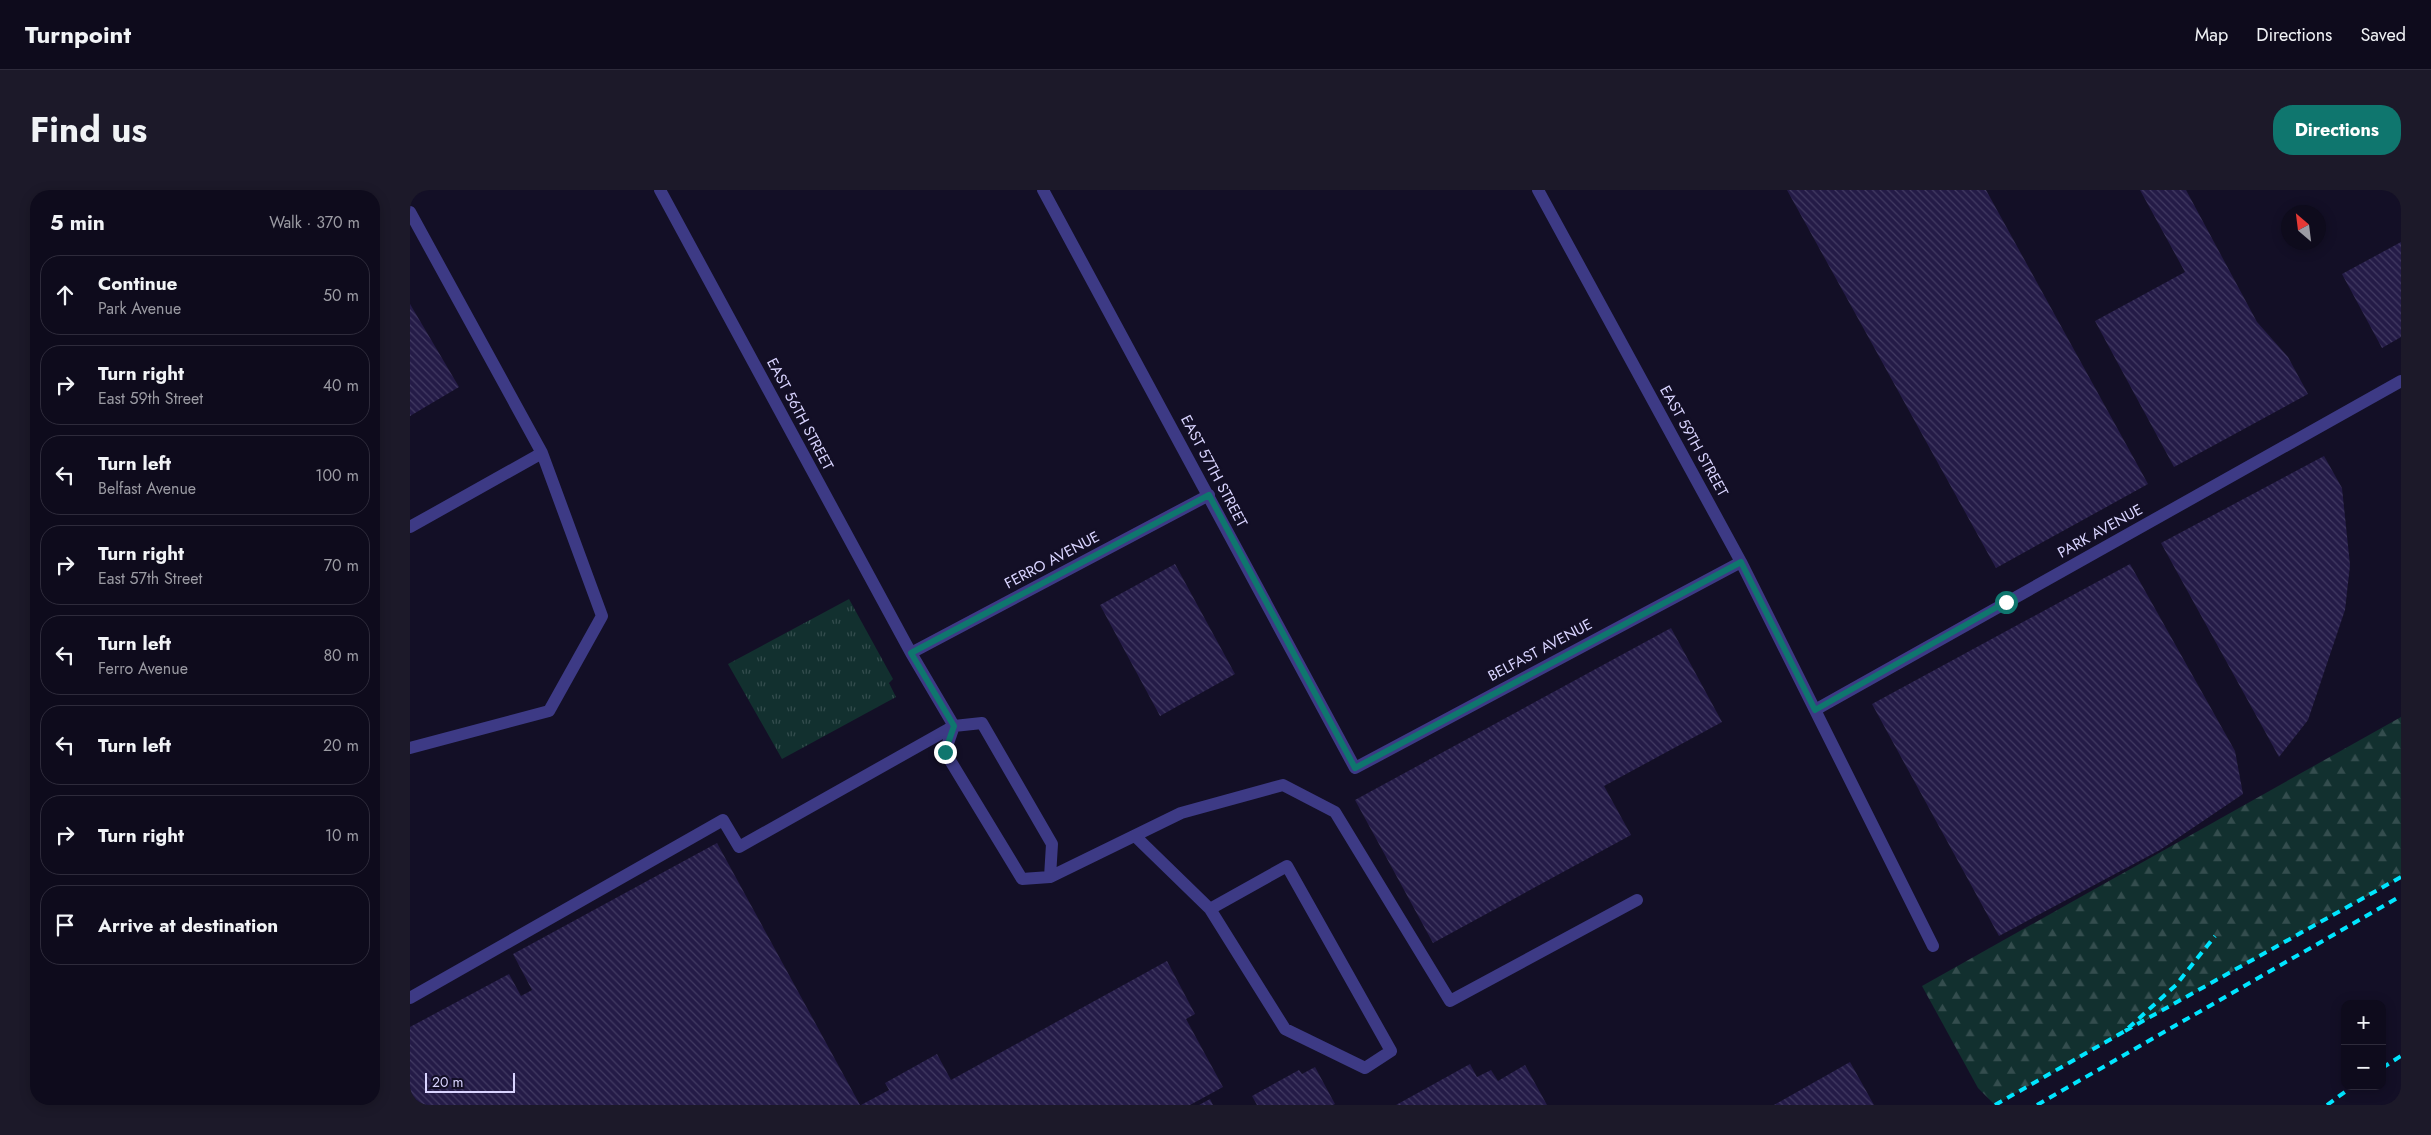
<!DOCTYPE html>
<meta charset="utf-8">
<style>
body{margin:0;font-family:Jost,sans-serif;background:#1c1929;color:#f1f3f6}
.controls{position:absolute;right:15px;bottom:15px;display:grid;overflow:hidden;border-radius:10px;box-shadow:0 2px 12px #0003}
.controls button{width:45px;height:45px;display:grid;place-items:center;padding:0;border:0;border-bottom:1px solid #2e2b3b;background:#0e0b1c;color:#f1f3f6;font:25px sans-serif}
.compass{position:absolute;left:1871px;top:15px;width:45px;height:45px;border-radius:50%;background:#0e0b1c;box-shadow:0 2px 12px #0003;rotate:332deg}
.scale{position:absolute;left:15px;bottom:12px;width:90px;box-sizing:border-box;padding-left:5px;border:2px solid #d9d4ff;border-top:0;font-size:14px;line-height:18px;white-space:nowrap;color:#d9d4ff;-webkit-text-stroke:4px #130f26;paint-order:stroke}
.stop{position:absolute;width:15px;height:15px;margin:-11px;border:4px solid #0f766e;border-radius:50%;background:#fff}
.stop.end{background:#0f766e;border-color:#fff;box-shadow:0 1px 5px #0008}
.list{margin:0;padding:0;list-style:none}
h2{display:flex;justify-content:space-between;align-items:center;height:65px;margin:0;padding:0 20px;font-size:21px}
h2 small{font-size:16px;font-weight:400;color:#9b9ba3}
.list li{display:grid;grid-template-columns:32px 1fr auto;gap:15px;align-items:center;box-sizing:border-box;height:80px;margin:0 10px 10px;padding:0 10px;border:1px solid #2e2b3b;border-radius:20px}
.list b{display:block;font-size:19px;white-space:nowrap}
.list p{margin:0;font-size:16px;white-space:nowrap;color:#9b9ba3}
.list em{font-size:16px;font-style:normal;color:#9b9ba3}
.icon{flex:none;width:28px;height:28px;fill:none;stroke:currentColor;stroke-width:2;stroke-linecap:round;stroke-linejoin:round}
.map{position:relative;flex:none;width:1991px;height:915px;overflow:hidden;border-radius:20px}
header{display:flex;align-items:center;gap:30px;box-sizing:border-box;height:70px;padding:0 25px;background:#0e0b1c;border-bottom:1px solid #2e2b3b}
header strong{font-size:24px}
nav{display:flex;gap:28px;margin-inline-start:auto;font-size:18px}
.intro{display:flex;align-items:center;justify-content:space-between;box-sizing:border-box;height:120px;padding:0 30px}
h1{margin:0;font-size:35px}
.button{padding:12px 22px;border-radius:20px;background:#0f766e;color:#fff;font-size:18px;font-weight:700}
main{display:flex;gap:30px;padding:0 30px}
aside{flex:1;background:#0e0b1c;border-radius:20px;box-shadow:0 2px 12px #0003}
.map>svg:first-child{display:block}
.grass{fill:url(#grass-tufts)}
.forest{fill:url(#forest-firs)}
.building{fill:url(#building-back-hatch)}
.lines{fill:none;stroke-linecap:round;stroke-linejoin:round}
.minor{stroke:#3d3a85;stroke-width:12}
.rail{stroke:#00e5ff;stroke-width:4;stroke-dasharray:8 6;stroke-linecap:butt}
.route{stroke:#0f766e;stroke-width:6}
.labels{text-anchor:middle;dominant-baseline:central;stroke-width:5;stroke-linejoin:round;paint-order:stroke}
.street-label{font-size:15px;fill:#d9d4ff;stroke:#130f26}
</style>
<header>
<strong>Turnpoint</strong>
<nav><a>Map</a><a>Directions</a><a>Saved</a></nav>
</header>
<div class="intro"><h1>Find us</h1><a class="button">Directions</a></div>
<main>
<aside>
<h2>5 min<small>Walk · 370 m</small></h2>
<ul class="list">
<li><svg class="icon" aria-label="ahead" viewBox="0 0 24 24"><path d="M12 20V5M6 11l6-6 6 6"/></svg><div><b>Continue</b><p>Park Avenue</p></div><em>50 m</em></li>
<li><svg class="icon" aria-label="right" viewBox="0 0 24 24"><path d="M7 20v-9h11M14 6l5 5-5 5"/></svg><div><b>Turn right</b><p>East 59th Street</p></div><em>40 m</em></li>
<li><svg class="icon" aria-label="left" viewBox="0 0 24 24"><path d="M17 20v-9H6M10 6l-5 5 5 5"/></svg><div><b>Turn left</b><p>Belfast Avenue</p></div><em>100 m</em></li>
<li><svg class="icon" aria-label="right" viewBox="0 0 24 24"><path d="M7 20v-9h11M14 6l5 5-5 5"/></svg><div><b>Turn right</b><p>East 57th Street</p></div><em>70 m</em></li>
<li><svg class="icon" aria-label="left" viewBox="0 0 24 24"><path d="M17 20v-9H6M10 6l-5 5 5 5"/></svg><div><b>Turn left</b><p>Ferro Avenue</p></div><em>80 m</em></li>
<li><svg class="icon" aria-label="left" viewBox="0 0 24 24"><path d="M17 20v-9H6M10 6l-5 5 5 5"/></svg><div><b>Turn left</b></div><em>20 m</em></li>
<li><svg class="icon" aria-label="right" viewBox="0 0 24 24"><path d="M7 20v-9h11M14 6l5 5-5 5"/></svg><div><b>Turn right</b></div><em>10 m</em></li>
<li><svg class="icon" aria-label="arrive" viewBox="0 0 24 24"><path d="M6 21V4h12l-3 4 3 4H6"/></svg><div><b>Arrive at destination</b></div></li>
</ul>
</aside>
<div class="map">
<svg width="1991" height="915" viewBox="0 0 1991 915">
<defs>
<pattern id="grass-tufts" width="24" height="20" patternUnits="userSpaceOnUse" patternTransform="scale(1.25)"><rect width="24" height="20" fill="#12302f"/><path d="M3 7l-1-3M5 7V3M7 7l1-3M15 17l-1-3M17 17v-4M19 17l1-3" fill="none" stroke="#344d4e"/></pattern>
<pattern id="forest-firs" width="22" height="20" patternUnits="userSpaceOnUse" patternTransform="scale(1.25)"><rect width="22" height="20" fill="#12302f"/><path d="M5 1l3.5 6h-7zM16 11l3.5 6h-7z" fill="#344d4e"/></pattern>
<pattern id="building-back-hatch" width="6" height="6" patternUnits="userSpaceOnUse" patternTransform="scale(1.25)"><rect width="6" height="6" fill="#241b47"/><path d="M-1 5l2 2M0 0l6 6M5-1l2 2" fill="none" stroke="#433b63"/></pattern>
</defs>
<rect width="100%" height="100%" fill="#130f26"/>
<!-- grass -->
<path class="grass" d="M439,409l44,80 -4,4 7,14 -114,62 -54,-95z"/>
<!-- forest -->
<path class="forest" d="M1991,527v160l-406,228 -17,-17 -56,-102z"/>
<!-- building -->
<path class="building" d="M1377,0h199l162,294 -152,84z
M1730,0h46l71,132 31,35 20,37 -134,73 -79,-146 90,-49z
M1991,52v95l-19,11 -40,-74z
M0,114l49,83 -49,29z
M1914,266l18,32 8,77 -5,45 -37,110 -29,37 -118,-214z
M765,374l60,110 -75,42 -60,-111z
M1720,374l105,187 8,43 -83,56 -161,86 -127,-232z
M1261,438l51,94 -118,64 27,49 -198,108 -78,-143z
M307,653l143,262h-450v-78l99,-53 12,22 11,-6 -19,-36z
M757,771l28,53 -9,5 37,68 -33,18h-329l28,-15 -4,-7 52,-29 14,26z
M1440,872l24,43h-100z
M1060,874l7,13 14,-7 7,11 27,-16 22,40h-151z
M905,877l20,37 -2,1h-76l-5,-9 47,-26 3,4z
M800,909l3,6h-14z"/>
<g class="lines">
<!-- minor -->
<path class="minor" d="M633,0l312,578 386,-206
M1128,0l203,372 192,384
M0,22l132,241 -132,74
M501,463l298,-158
M1405,520l586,-329
M0,558l139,-37 53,-95 -60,-163
M725,646l75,73 75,120 80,39 26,-17 -104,-185 -77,43
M640,687l131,-64 102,-28 52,27 115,189 187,-101
M0,808l313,-178 16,27 215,-121 28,-3 70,121 -2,33 -28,2 -77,-127 9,-26 -43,-73 -251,-463"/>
<!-- rail -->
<path class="rail" d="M1715,841l276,-154
M1972,878l19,-12
M1585,915l130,-74 51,-46 39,-49
M1627,915l364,-209
M1917,915l26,-19"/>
</g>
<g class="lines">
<!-- route -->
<path class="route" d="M535,562l9,-26 -43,-73 298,-158 146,273 386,-206 74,148 191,-108"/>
</g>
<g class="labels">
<!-- street labels -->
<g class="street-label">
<text transform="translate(390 224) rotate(62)">EAST 56TH STREET</text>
<text transform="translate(1284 251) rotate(61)">EAST 59TH STREET</text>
<text transform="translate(804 281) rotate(62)">EAST 57TH STREET</text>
<text transform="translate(1690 341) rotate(-29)">PARK AVENUE</text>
<text transform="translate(642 370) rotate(-28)">FERRO AVENUE</text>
<text transform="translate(1130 460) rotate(-28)">BELFAST AVENUE</text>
</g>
</g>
</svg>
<div class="controls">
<button>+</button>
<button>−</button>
</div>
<svg class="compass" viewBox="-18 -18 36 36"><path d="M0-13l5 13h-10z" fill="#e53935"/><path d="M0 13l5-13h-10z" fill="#9b9ba3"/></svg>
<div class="scale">20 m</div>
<div class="stop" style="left:1596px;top:412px"></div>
<div class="stop end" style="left:535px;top:562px"></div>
</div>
</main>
